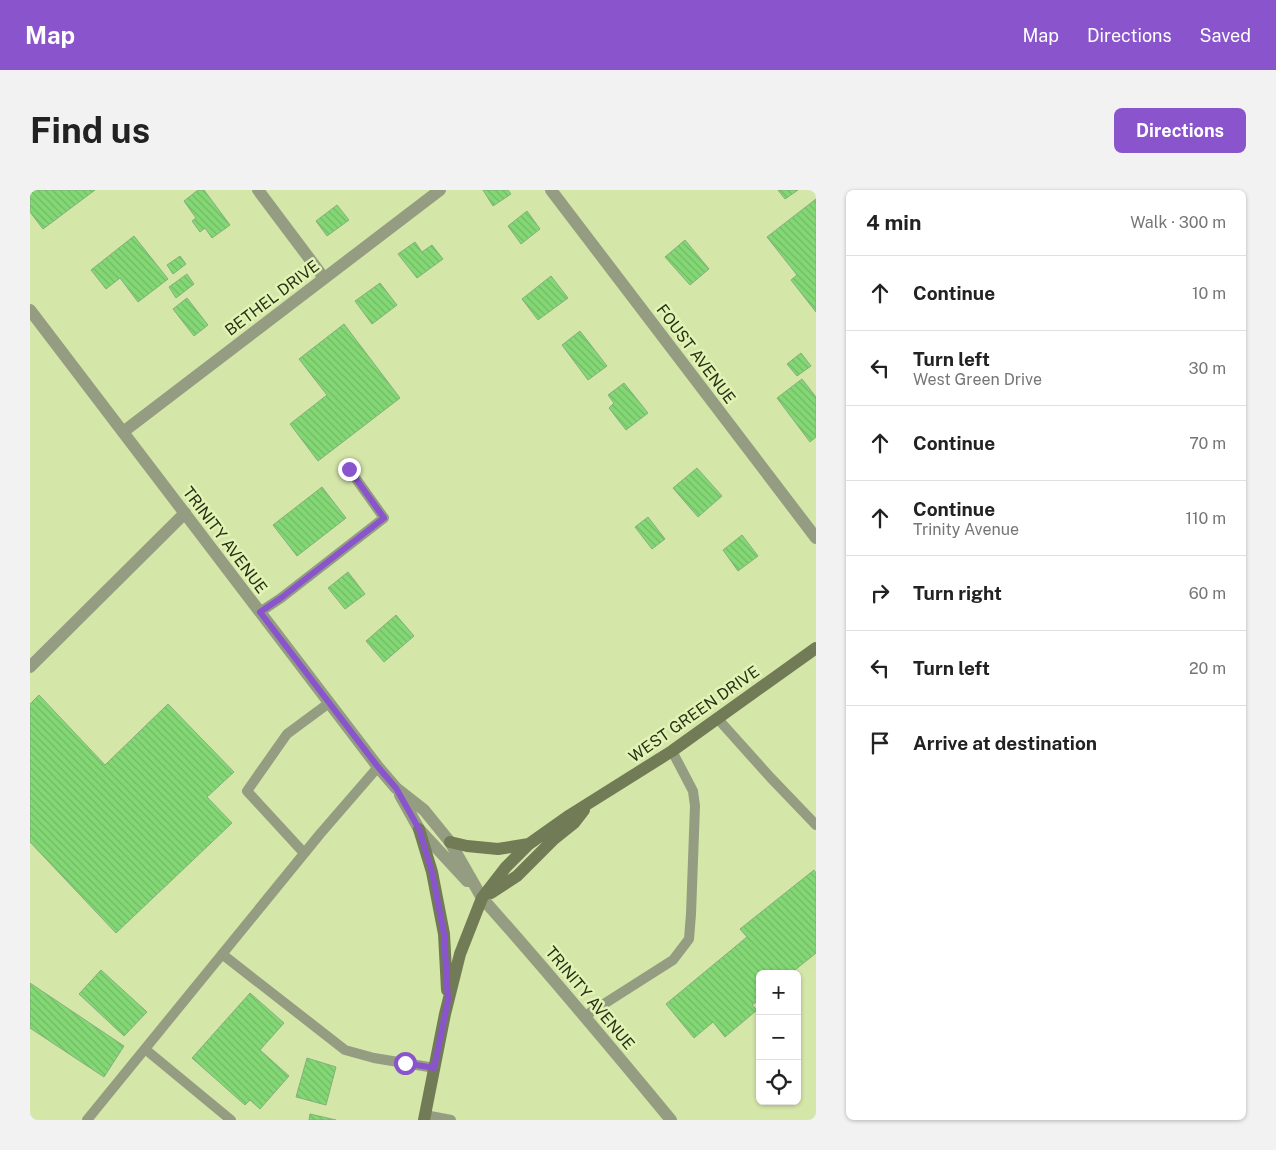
<!DOCTYPE html>
<meta charset="utf-8">
<style>
body{margin:0;font-family:"Public Sans",sans-serif;background:#f2f2f2;color:#222}
.controls{position:absolute;right:15px;bottom:15px;display:grid;overflow:hidden;border-radius:8px;box-shadow:0 1px 4px #0004}
.controls button{width:45px;height:45px;display:grid;place-items:center;padding:0;border:0;border-bottom:1px solid #e0e0e0;background:#fff;color:#222;font:25px sans-serif}
.stop{position:absolute;width:15px;height:15px;margin:-11px;border:4px solid #8954cc;border-radius:50%;background:#fff}
.stop.end{background:#8954cc;border-color:#fff;box-shadow:0 1px 5px #0008}
.list{margin:0;padding:0;list-style:none}
h2{display:flex;justify-content:space-between;align-items:center;height:65px;margin:0;padding:0 20px;font-size:21px}
h2 small{font-size:16px;font-weight:400;color:#767676}
.list li{display:grid;grid-template-columns:32px 1fr auto;gap:15px;align-items:center;box-sizing:border-box;height:75px;padding:0 20px;border-top:1px solid #e0e0e0}
.list b{display:block;font-size:19px;white-space:nowrap}
.list p{margin:0;font-size:16px;white-space:nowrap;color:#767676}
.list em{font-size:16px;font-style:normal;color:#767676}
.icon{flex:none;width:28px;height:28px;fill:none;stroke:currentColor;stroke-width:2;stroke-linecap:round;stroke-linejoin:round}
.map{position:relative;flex:none;width:786px;height:930px;overflow:hidden;border-radius:8px}
header{display:flex;align-items:center;gap:30px;box-sizing:border-box;height:70px;padding:0 25px;background:#8954cc;color:#fff}
header strong{font-size:24px}
nav{display:flex;gap:28px;margin-inline-start:auto;font-size:18px}
.intro{display:flex;align-items:center;justify-content:space-between;box-sizing:border-box;height:120px;padding:0 30px}
h1{margin:0;font-size:35px}
.button{padding:12px 22px;border-radius:8px;background:#8954cc;color:#fff;font-size:18px;font-weight:700}
main{display:flex;gap:30px;padding:0 30px}
aside{flex:1;background:#fff;border-radius:8px;box-shadow:0 1px 4px #0004}
.map>svg:first-child{display:block}
.building{fill:url(#building-back-hatch);stroke:#85af7e}
.lines{fill:none;stroke-linecap:round;stroke-linejoin:round}
.service{stroke:#949c82;stroke-width:10}
.minor{stroke:#949c82;stroke-width:12}
.tertiary{stroke:#949c82;stroke-width:12}
.secondary{stroke:#717b56;stroke-width:12}
.route{stroke:#8954cc;stroke-width:6}
.labels{text-anchor:middle;dominant-baseline:central;stroke-width:5;stroke-linejoin:round;paint-order:stroke}
.street-label{font-size:16px;fill:#293017;stroke:#e2f4b5}
</style>
<header>
<strong>Map</strong>
<nav><a>Map</a><a>Directions</a><a>Saved</a></nav>
</header>
<div class="intro"><h1>Find us</h1><a class="button">Directions</a></div>
<main>
<div class="map">
<svg width="786" height="930" viewBox="0 0 786 930">
<defs>
<pattern id="building-back-hatch" width="6" height="6" patternUnits="userSpaceOnUse" patternTransform="scale(1.25)"><rect width="6" height="6" fill="#83d875"/><path d="M-1 5l2 2M0 0l6 6M5-1l2 2" fill="none" stroke="#71ba64"/></pattern>
</defs>
<rect width="100%" height="100%" fill="#d5e6a9"/>
<!-- building -->
<path class="building" d="M0,0h65l-52,39 -13,-17z
M168,0h6l26,35 -18,13 -7,-10 -5,4 -8,-11 4,-3 -12,-17z
M453,0h25l3,4 -18,12z
M748,0h20l-13,9z
M786,9v113l-25,-32 6,-5 -30,-38z
M307,15l12,15 -22,16 -11,-15z
M497,21l13,18 -19,15 -13,-18z
M104,46l34,43 -30,23 -18,-24 -14,11 -15,-19z
M655,50l24,29 -19,16 -25,-28z
M385,52l7,10 10,-7 11,14 -26,19 -19,-24z
M150,66l6,8 -13,10 -6,-9z
M157,84l7,10 -18,14 -7,-11z
M521,86l17,22 -30,22 -16,-21z
M350,93l17,22 -25,19 -17,-23z
M157,108l21,27 -14,11 -21,-27z
M314,134l56,74 -82,63 -28,-37 37,-29 -28,-36z
M550,141l27,35 -19,14 -26,-35z
M771,163l10,13 -14,10 -10,-12z
M772,189l14,18v40l-6,5 -33,-44z
M594,193l24,30 -22,17 -17,-22 5,-5 -6,-8z
M667,278l25,28 -24,21 -25,-29z
M292,297l24,31 -49,38 -24,-31z
M618,327l17,22 -13,10 -17,-22z
M712,345l16,21 -20,15 -15,-21z
M318,382l17,22 -20,15 -17,-21z
M366,425l18,21 -30,26 -18,-21z
M9,505l66,70 63,-61 66,68 -27,25 25,26 -116,110 -86,-91v-138z
M784,680l2,3v80l-26,21h-30v25l-8,6 5,5 -32,27 -12,-15 -19,16 -28,-34 81,-67 -7,-8z
M71,780l46,42 -23,24 -45,-42z
M0,793l94,63 -20,31 -74,-49z
M220,803l34,30 -24,27 29,26 -29,33 -10,-9 -5,5 -53,-47z
M277,868l29,9 -10,38 -30,-8z
M280,924l26,6h-27z"/>
<g class="lines">
<!-- service -->
<path class="service" d="M230,422l21,-14 103,-80 -35,-49
M688,529l52,58 46,48
M274,663l-57,-62 40,-57 42,-31
M192,764l123,96 29,8 61,10
M555,826l88,-56 16,-21 2,-25 4,-108 -2,-15 -21,-40
M115,859l86,71
M395,925l26,5
M57,930l233,-286 58,-67"/>
<!-- minor -->
<path class="minor" d="M228,0l66,88
M521,0l265,348
M93,242l317,-242
M0,477l155,-154
M452,708c65,73 127,147 189,222"/>
<!-- tertiary -->
<path class="tertiary" d="M0,120l348,457 18,21 28,22 26,32 32,56
M370,605l19,34 48,52"/>
<!-- secondary -->
<path class="secondary" d="M389,639l13,43 12,62 3,56
M420,652l17,4 31,3 31,-5
M461,703l26,-17 37,-37 20,-16 10,-13
M394,930l21,-106 15,-60 22,-56 24,-31 23,-23 41,-29 102,-64 144,-103"/>
</g>
<g class="lines">
<!-- route -->
<path class="route" d="M319,279l35,49 -103,80 -21,14 118,155 18,21 23,41 13,43 12,62 4,66 -14,68 -29,-5"/>
</g>
<g class="labels">
<!-- street labels -->
<g class="street-label">
<text transform="translate(242 108) rotate(-37)">BETHEL DRIVE</text>
<text transform="translate(666 164) rotate(53)">FOUST AVENUE</text>
<text transform="translate(195 350) rotate(53)">TRINITY AVENUE</text>
<text transform="translate(664 524) rotate(-35)">WEST GREEN DRIVE</text>
<text transform="translate(560 808) rotate(50)">TRINITY AVENUE</text>
</g>
</g>
</svg>
<div class="controls">
<button>+</button>
<button>−</button>
<button><svg class="icon" aria-label="locate" viewBox="0 0 24 24"><circle cx="12" cy="12" r="6"/><path d="M12 2v4M12 18v4M2 12h4M18 12h4"/></svg></button>
</div>
<div class="stop" style="left:375px;top:873px"></div>
<div class="stop end" style="left:319px;top:279px"></div>
</div>
<aside>
<h2>4 min<small>Walk · 300 m</small></h2>
<ul class="list">
<li><svg class="icon" aria-label="ahead" viewBox="0 0 24 24"><path d="M12 20V5M6 11l6-6 6 6"/></svg><div><b>Continue</b></div><em>10 m</em></li>
<li><svg class="icon" aria-label="left" viewBox="0 0 24 24"><path d="M17 20v-9H6M10 6l-5 5 5 5"/></svg><div><b>Turn left</b><p>West Green Drive</p></div><em>30 m</em></li>
<li><svg class="icon" aria-label="ahead" viewBox="0 0 24 24"><path d="M12 20V5M6 11l6-6 6 6"/></svg><div><b>Continue</b></div><em>70 m</em></li>
<li><svg class="icon" aria-label="ahead" viewBox="0 0 24 24"><path d="M12 20V5M6 11l6-6 6 6"/></svg><div><b>Continue</b><p>Trinity Avenue</p></div><em>110 m</em></li>
<li><svg class="icon" aria-label="right" viewBox="0 0 24 24"><path d="M7 20v-9h11M14 6l5 5-5 5"/></svg><div><b>Turn right</b></div><em>60 m</em></li>
<li><svg class="icon" aria-label="left" viewBox="0 0 24 24"><path d="M17 20v-9H6M10 6l-5 5 5 5"/></svg><div><b>Turn left</b></div><em>20 m</em></li>
<li><svg class="icon" aria-label="arrive" viewBox="0 0 24 24"><path d="M6 21V4h12l-3 4 3 4H6"/></svg><div><b>Arrive at destination</b></div></li>
</ul>
</aside>
</main>
